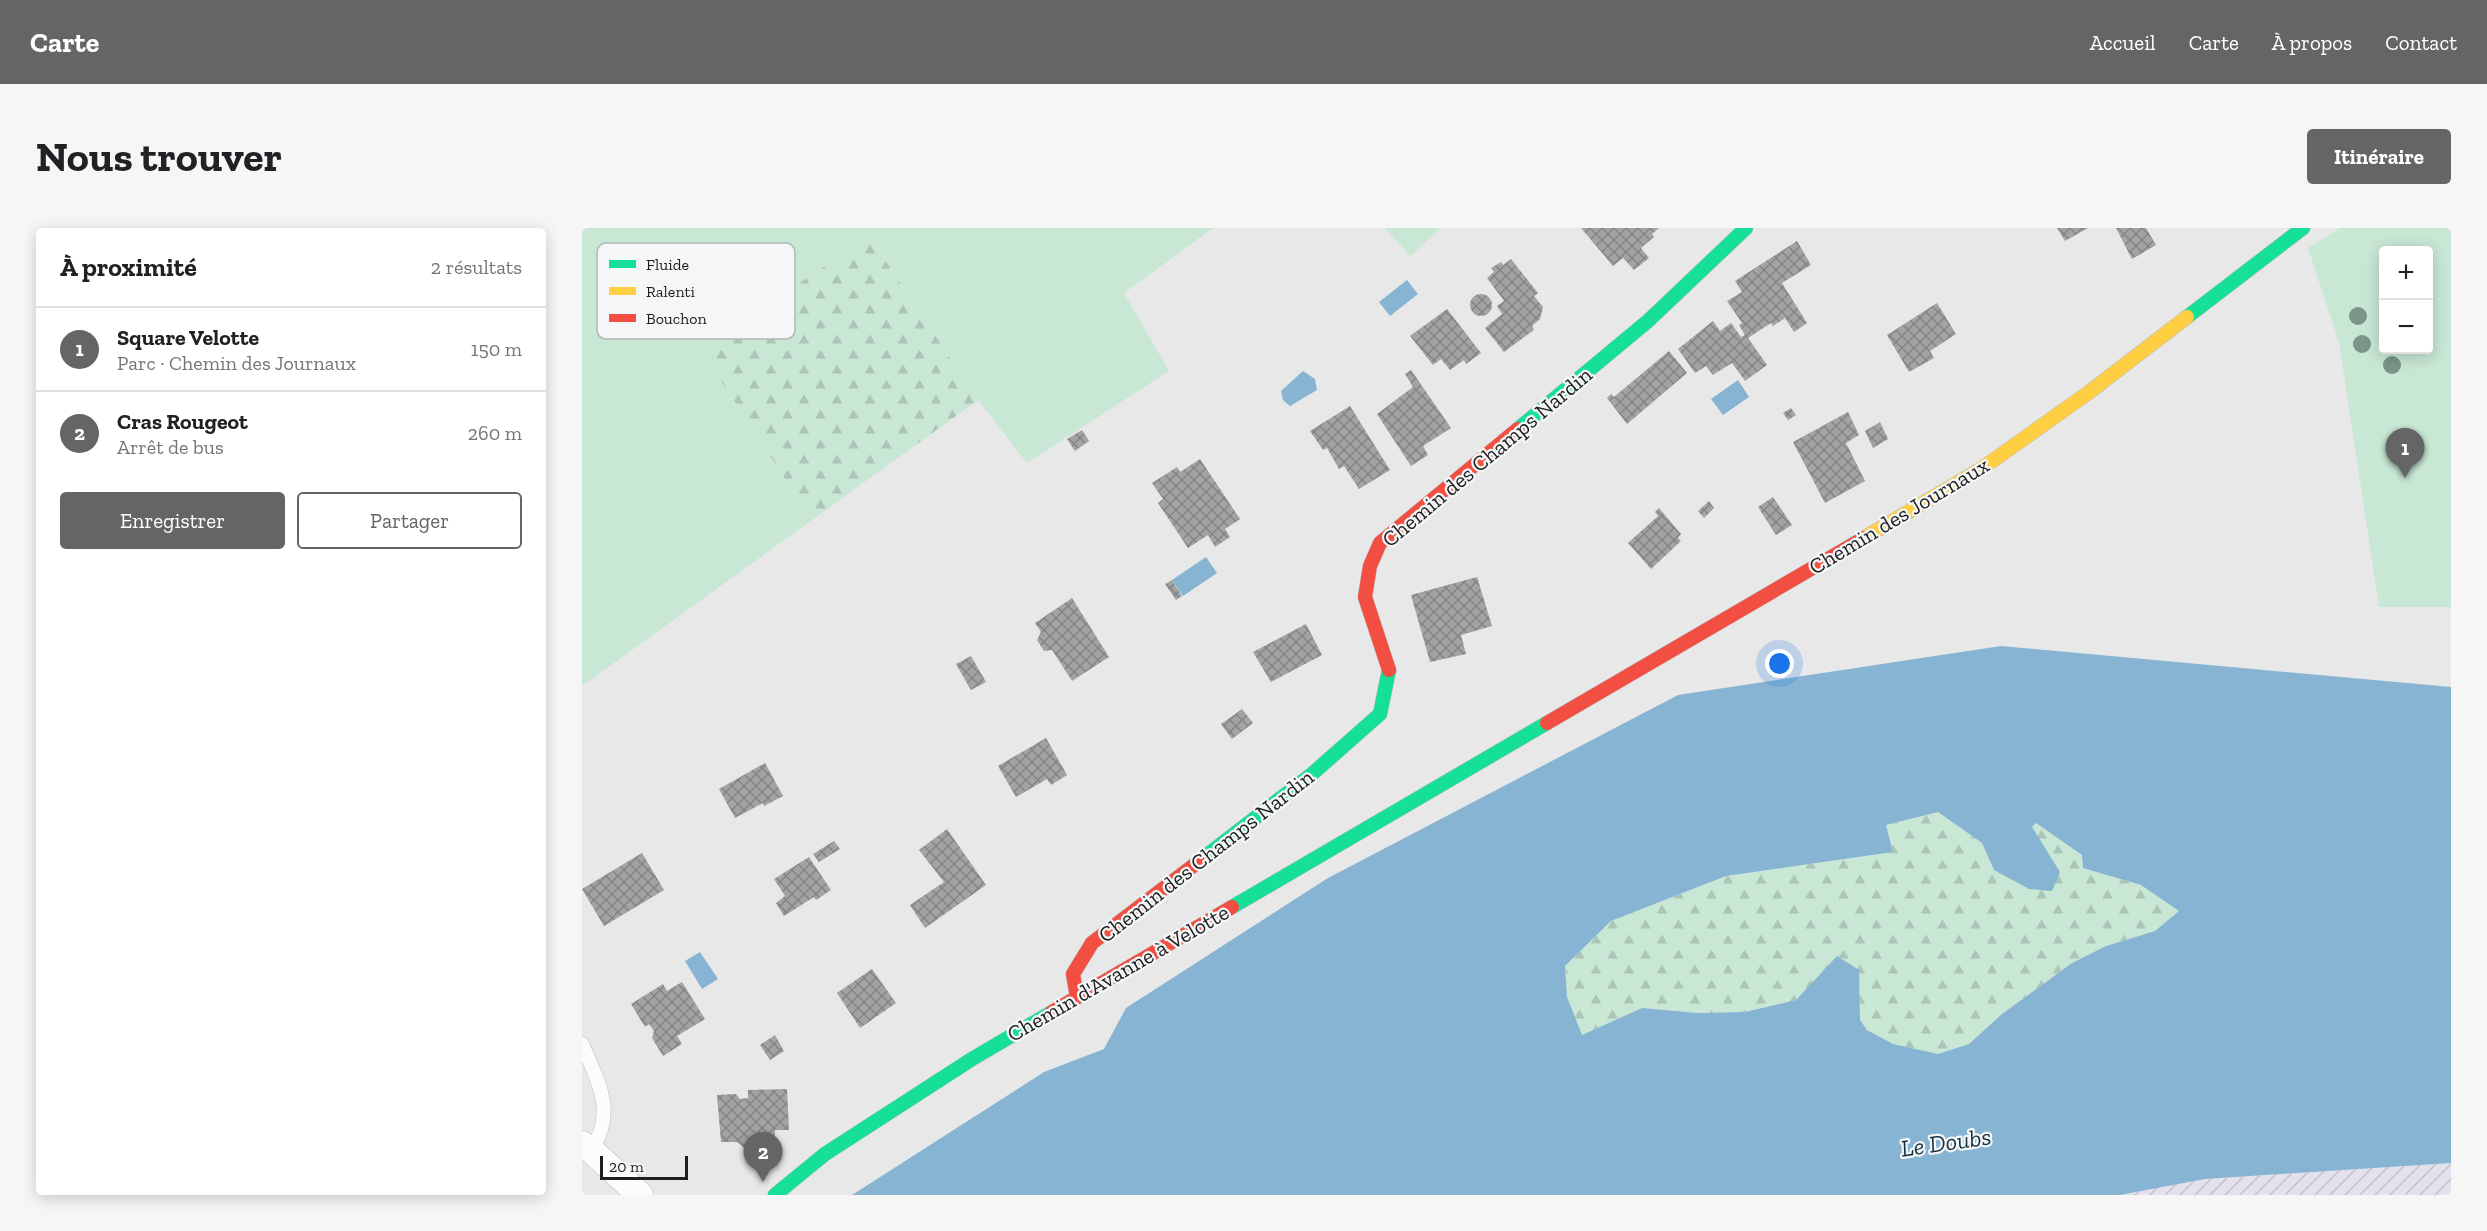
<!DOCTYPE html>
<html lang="fr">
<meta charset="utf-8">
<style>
body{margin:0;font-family:"Zilla Slab",serif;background:#f6f6f6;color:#202124}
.controls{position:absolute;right:18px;top:18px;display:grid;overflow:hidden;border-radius:6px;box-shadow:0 3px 15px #0003}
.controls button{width:54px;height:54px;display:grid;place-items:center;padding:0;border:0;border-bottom:2px solid #e0e0e0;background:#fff;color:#202124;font:30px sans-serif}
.scale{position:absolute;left:18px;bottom:15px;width:88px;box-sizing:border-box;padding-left:6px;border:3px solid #1d1e1e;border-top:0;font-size:16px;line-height:21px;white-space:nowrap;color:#1d1e1e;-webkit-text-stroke:4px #f5f6f7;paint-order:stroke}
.you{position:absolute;left:1198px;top:436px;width:21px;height:21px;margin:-15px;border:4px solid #fff;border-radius:50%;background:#1a73e8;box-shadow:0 0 0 9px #1a73e833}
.badge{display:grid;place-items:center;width:39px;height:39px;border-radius:50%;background:#646565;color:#fff;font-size:20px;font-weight:700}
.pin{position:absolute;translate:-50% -50px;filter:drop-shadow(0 2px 3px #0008)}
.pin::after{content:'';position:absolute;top:32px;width:21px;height:18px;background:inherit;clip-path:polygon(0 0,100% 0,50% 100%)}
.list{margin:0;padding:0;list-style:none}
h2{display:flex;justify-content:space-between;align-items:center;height:78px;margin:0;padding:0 24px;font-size:26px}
h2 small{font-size:20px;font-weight:400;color:#757577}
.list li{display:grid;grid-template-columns:39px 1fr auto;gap:18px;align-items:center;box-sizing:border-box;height:84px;padding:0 24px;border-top:2px solid #e0e0e0}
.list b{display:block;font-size:22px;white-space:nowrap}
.list p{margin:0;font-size:20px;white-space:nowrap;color:#757577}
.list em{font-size:20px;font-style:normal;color:#757577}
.actions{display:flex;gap:12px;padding:18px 24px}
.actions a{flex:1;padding:14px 0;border:2px solid #646565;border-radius:6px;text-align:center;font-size:21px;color:#646565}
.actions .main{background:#646565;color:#fff}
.map{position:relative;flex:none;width:1869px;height:967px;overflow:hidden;border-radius:6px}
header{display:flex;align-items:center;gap:36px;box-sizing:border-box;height:84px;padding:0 30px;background:#646565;color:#fff}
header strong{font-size:28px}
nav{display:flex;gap:33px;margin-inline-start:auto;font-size:21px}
.intro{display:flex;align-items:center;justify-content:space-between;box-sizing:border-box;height:144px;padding:0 36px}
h1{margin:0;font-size:42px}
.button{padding:15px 27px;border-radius:6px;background:#646565;color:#fff;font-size:21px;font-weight:700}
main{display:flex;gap:36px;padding:0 36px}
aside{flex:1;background:#fff;border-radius:6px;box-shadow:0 3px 15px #0003}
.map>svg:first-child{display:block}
.industrial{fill:url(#industrial-furrows)}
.green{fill:#c8e7d4;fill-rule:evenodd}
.forest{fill:url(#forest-firs)}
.water{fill:#86b4d2;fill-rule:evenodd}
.building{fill:url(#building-cross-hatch)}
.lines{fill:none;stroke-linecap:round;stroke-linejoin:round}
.lane-casing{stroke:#bdbdbd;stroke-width:15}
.street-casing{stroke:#bdbdbd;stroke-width:27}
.fast-casing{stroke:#bdbdbd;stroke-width:15}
.slow-casing{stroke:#bdbdbd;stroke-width:15}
.jam-casing{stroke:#bdbdbd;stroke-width:15}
.lane{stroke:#fcfcfc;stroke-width:14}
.street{stroke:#fcfcfc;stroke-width:26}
.fast{stroke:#16e098;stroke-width:14}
.slow{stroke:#ffcf43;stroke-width:14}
.jam{stroke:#f24e42;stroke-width:14}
.tree{fill:#799687}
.labels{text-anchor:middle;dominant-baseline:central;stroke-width:4.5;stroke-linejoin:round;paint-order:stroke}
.street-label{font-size:22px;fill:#1d1e1e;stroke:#f5f6f7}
.water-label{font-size:24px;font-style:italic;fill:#163346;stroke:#f5f6f7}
.key{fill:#f5f6f7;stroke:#b4b5b6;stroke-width:1.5}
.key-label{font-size:16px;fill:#1d1e1e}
</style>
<header>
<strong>Carte</strong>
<nav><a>Accueil</a><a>Carte</a><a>À propos</a><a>Contact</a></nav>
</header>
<div class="intro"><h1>Nous trouver</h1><a class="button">Itinéraire</a></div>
<main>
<aside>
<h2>À proximité<small>2 résultats</small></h2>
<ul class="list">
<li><span class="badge">1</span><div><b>Square Velotte</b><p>Parc · Chemin des Journaux</p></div><em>150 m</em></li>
<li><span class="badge">2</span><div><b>Cras Rougeot</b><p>Arrêt de bus</p></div><em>260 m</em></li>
</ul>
<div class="actions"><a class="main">Enregistrer</a><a>Partager</a></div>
</aside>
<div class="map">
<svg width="1869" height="967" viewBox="0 0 1869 967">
<defs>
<pattern id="industrial-furrows" width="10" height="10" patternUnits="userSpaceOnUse" patternTransform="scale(1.5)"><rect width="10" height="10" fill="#e4e1ec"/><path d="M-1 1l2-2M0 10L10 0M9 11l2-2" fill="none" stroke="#c3c1ca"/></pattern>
<pattern id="forest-firs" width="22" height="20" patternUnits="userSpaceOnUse" patternTransform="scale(1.5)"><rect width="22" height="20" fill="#c8e7d4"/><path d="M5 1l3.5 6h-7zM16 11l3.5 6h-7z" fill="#abc6b6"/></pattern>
<pattern id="building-cross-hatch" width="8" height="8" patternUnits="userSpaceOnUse" patternTransform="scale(1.5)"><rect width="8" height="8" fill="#a3a3a3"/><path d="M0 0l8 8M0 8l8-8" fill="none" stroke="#848484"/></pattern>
</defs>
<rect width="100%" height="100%" fill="#e8e8e8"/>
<!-- industrial -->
<path class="industrial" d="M1869,935v32h-331l85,-16z"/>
<!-- green -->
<path class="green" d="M0,0h631l-89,65 45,78 -142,92 -49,-63 -109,-164 -168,114 111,170 -230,166z
M803,0h56l-31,28z
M1758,0h111v379h-72l-40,-265 -31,-94zM1802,22h44v100h-44z"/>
<!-- forest -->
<path class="forest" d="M287,8l109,164 -166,120 -111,-170z
M1356,584l44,31 12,27 42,-47 46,32 1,13 58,17 39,26 -25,20 -49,15 -34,17 -70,51 -33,30 -31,10 -45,-10 -26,-14 -7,-9 -1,-51 -63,30 -51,12 -48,1 -55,-5 -60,27 -15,-38 -2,-31 46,-45 115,-45 167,-24 -7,-27z"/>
<!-- water -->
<path class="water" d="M825,52l11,14 -28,22 -11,-14z
M721,143l12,8 2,11 -27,16 -7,-6 -2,-9z
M1156,152l11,17 -26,18 -12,-16z
M624,329l11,16 -34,23 -11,-16z
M1419,418l450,41v476l-246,16 -85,16h-1268l192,-123 60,-23 22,-41 202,-130 350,-183zM1356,584l44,31 12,27 35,19 23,2 8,-19 -28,-45 4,-4 46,32 1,13 58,17 38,26 -24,20 -49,15 -34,17 -70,51 -33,30 -31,10 -45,-10 -26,-14 -7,-10 -1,-50 -22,-14 -41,44 -51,12 -48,1 -55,-5 -60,27 -15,-38 -2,-31 46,-45 115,-45 167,-24 -7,-27z
M118,724l18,27 -16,10 -17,-28z"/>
<!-- building -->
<path class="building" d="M999,0h78l-7,6 2,3 -13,11 8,10 -15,12 -11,-12 -10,8z
M1475,0h31l-23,13z
M1534,0h30l10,17 -24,14z
M1215,13l14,24 -29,18 25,40 -13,9 -9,-14 -12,8 -2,-3 -23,15 19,27 -22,16 -13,-18 -19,12 -7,-9 -11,7 -17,-24 35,-28 7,10 11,-8 10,14 4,-2 -6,-10 3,-2 -15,-22 15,-9 -7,-11z
M929,31l27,34 -4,3 9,11 -3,12 -8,7 2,4 -30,22 -19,-24 17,-14 -5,-8 7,-5 -17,-23 7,-6 -3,-4 10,-6 2,3z
M888 77a11 11 0 1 1 22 0a11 11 0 1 1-22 0Z
M1355,75l19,31 -26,17 4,7 -25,14 -22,-37z
M865,81l34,44 -15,11 -2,-4 -14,10 -9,-11 -8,6 -23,-29z
M1087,123l18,22 -60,51 -20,-26 4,-4 3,3z
M829,142l40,58 -28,18 5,9 -17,11 -34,-52 36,-27 -8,-13z
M768,178l40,64 -31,19 -15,-23 -5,3 -12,-21 -4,2 -13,-19z
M1209,180l5,7 -8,5 -5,-7z
M1266,184l11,23 -13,8 19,38 -40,22 -32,-61z
M1298,194l8,17 -15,9 -8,-17z
M500,202l7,11 -14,10 -8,-12z
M618,231l40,60 -15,10 5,8 -15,10 -7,-12 -20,13 -30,-45 5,-4 -11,-16 25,-16 3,5z
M1191,269l19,28 -16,10 -18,-28z
M1127,273l5,7 -10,10 -6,-7z
M1077,280l22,26 -3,4 3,3 -30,28 -23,-26 30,-27 -3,-4z
M895,349l15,49 -31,9 5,19 -36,8 -19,-67z
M590,352l10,16 -6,4 -11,-16z
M490,370l37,59 -37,24 -20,-31 -8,1 -7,-11 4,-8 -6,-9z
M724,396l16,31 -51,27 -18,-30z
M389,428l15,26 -15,8 -15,-26z
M660,481l11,14 -21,16 -11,-15z
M464,510l21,37 -16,10 -4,-6 -31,18 -18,-31z
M183,535l18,33 -19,10 -1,-3 -28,15 -16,-29z
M365,601l39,56 -61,43 -15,-23 34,-23 -25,-32z
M252,613l6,8 -21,13 -6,-8z
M60,625l22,37 -60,36 -22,-37z
M227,629l22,33 -15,10 -2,-3 -30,19 -8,-13 9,-7 -11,-17z
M290,741l24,34 -36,25 -23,-35z
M100,754l23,37 -28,17 5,8 -19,12 -11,-18 2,-7 -5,-7 -4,3 -14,-23 32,-20 4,7z
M193,807l9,16 -14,9 -10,-15z
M205,861l2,41h-14v11h-24l-7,7 -7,-6h-16l-4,-47 19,-1 4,5 8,-1v-8z"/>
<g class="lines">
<defs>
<path id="lane" d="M0,816c16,38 35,68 9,106"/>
<path id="street" d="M0,916l9,6 49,45"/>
<path id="fast" d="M1605,89l116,-89
M936,201l130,-108 98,-93
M620,631l110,-85 68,-60 9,-44
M650,679l315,-184
M193,967l50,-41 147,-95 80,-47"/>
<path id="slow" d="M1282,310l117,-69 107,-76 99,-76"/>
<path id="jam" d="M807,442l-24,-73 5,-31 10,-23 138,-114
M965,495l317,-185
M495,769l-4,-23 19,-31 110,-84
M470,784l180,-105"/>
</defs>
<!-- lane casing -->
<use href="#lane" class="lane-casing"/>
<!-- street casing -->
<use href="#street" class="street-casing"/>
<!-- fast casing -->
<use href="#fast" class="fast-casing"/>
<!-- slow casing -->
<use href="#slow" class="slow-casing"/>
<!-- jam casing -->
<use href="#jam" class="jam-casing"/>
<!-- lane -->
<use href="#lane" class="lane"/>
<!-- street -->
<use href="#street" class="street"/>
<!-- fast -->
<use href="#fast" class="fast"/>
<!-- slow -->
<use href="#slow" class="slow"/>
<!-- jam -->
<use href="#jam" class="jam"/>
</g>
<!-- trees -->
<g class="tree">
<circle cx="1776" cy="88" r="9"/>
<circle cx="1780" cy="116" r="9"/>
<circle cx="1810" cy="137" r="9"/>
</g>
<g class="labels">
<!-- street labels -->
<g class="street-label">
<text transform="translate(905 229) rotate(-40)">Chemin des Champs Nardin</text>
<text transform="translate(1317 288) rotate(-31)">Chemin des Journaux</text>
<text transform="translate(624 628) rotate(-38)">Chemin des Champs Nardin</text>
<text transform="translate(536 745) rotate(-30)">Chemin d'Avanne à Velotte</text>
</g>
<!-- water labels -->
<g class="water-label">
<text transform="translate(1364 914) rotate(-8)">Le Doubs</text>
</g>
</g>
<!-- legend -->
<rect x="15" y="15" width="198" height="96" rx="9" class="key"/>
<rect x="27" y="32" width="27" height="8" fill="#16e098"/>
<rect x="27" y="59" width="27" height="8" fill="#ffcf43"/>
<rect x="27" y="86" width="27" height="8" fill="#f24e42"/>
<g class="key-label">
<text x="64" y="42">Fluide</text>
<text x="64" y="69">Ralenti</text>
<text x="64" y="96">Bouchon</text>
</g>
</svg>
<div class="controls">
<button>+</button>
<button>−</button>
</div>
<div class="scale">20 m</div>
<div class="you"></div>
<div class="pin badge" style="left:1823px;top:250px">1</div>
<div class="pin badge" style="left:181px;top:954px">2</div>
</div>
</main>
